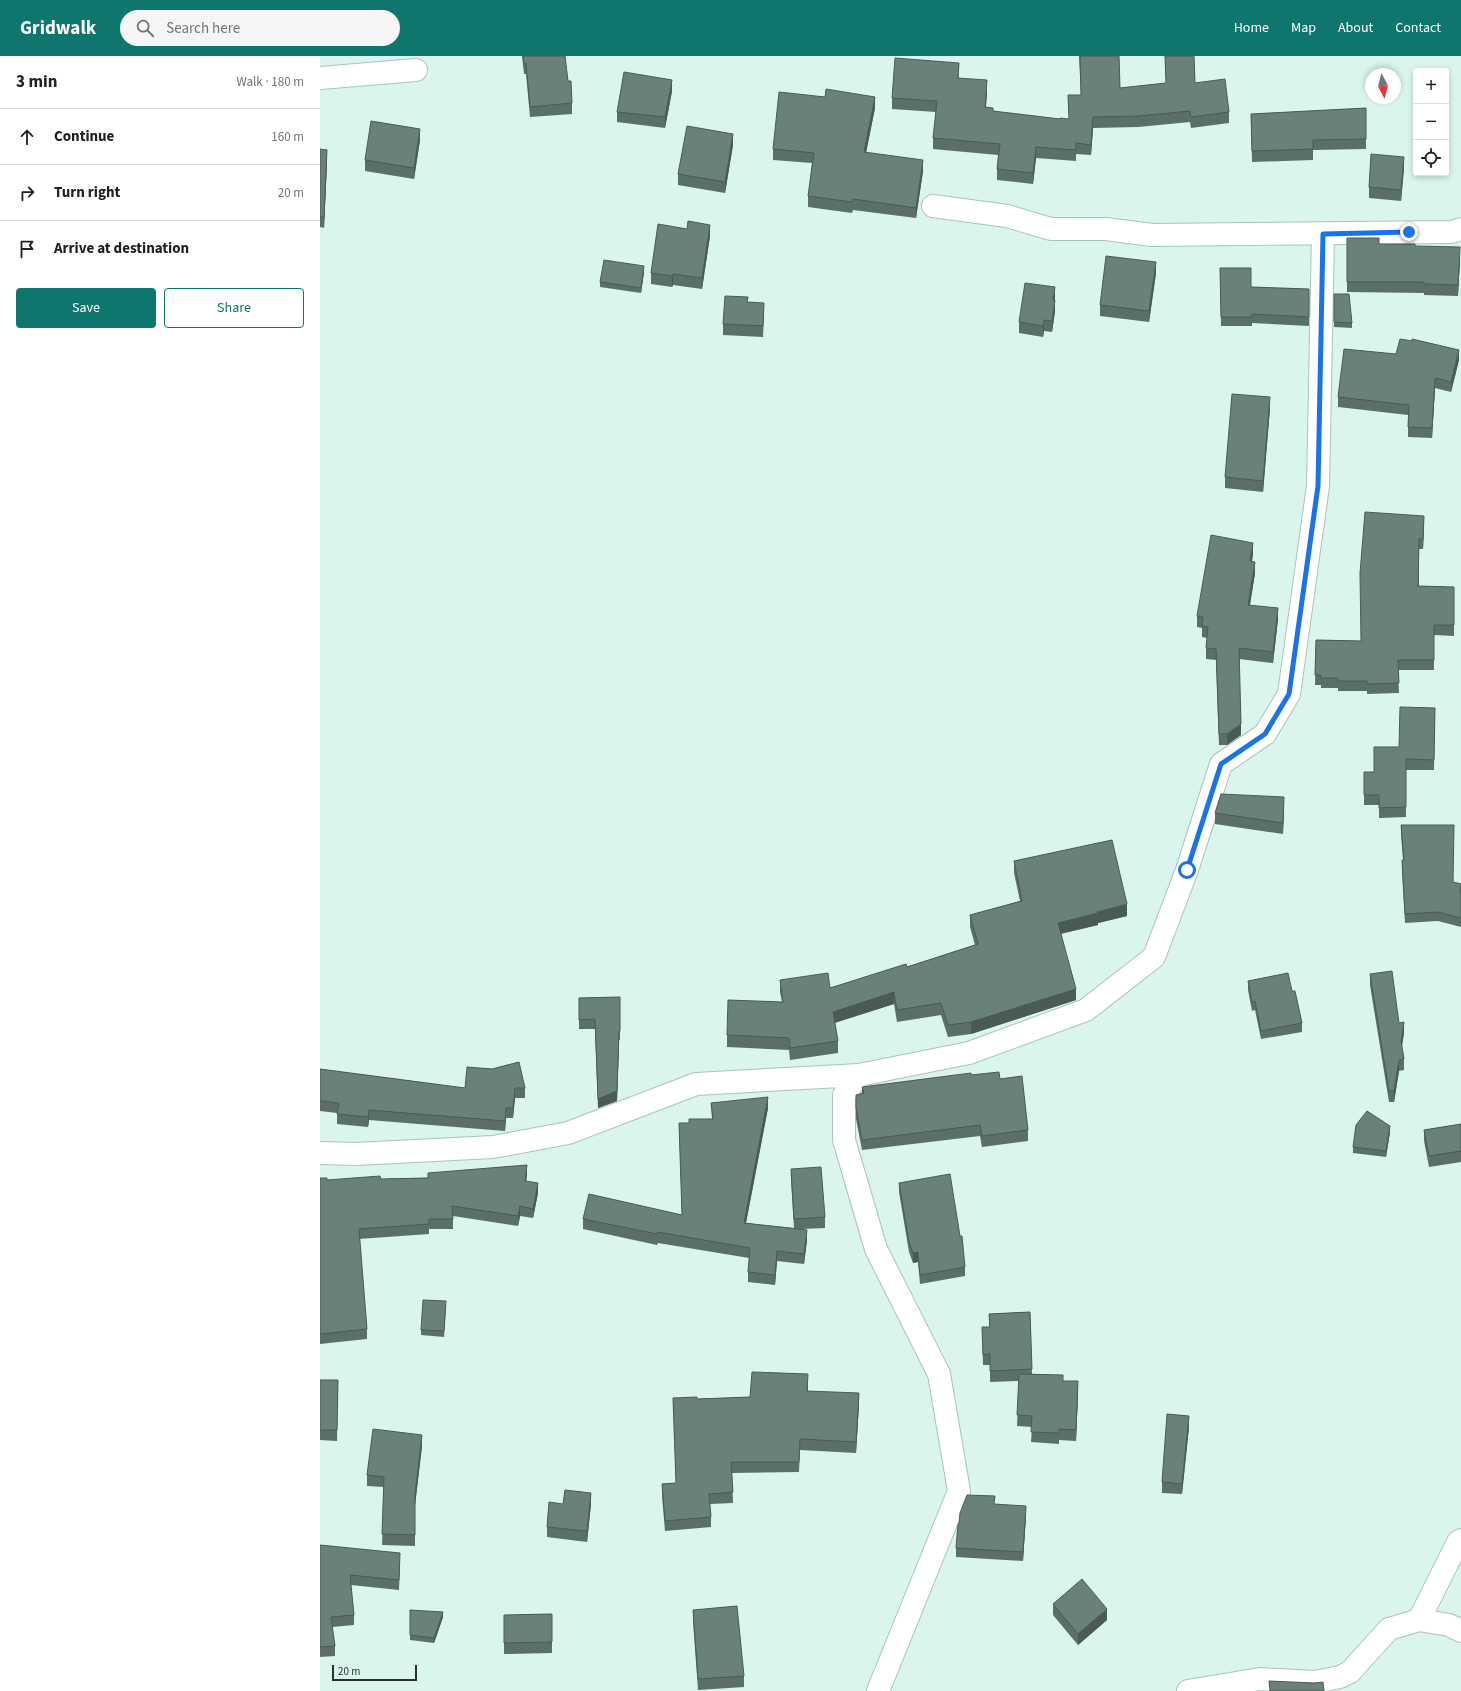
<!DOCTYPE html>
<meta charset="utf-8">
<style>
body{margin:0;font-family:"Source Sans 3",sans-serif;background:#f6f6f6;color:#202124}
.controls{position:absolute;right:12px;top:12px;display:grid;overflow:hidden;border-radius:4px;box-shadow:0 2px 6px #0003}
.controls button{width:36px;height:36px;display:grid;place-items:center;padding:0;border:0;border-bottom:1px solid #e0e0e0;background:#fff;color:#202124;font:20px sans-serif}
.compass{position:absolute;left:1045px;top:12px;width:36px;height:36px;border-radius:50%;background:#fff;box-shadow:0 2px 6px #0003;rotate:173deg}
.scale{position:absolute;left:12px;bottom:10px;width:85px;box-sizing:border-box;padding-left:4px;border:2px solid #28322f;border-top:0;font-size:11px;line-height:14px;white-space:nowrap;color:#28322f;-webkit-text-stroke:3px #daf4ee;paint-order:stroke}
.stop{position:absolute;width:12px;height:12px;margin:-9px;border:3px solid #1a73e8;border-radius:50%;background:#fff}
.stop.end{background:#1a73e8;border-color:#fff;box-shadow:0 1px 4px #0008}
.list{margin:0;padding:0;list-style:none}
h2{display:flex;justify-content:space-between;align-items:center;height:52px;margin:0;padding:0 16px;font-size:17px}
h2 small{font-size:13px;font-weight:400;color:#757577}
.list li{display:grid;grid-template-columns:26px 1fr auto;gap:12px;align-items:center;box-sizing:border-box;height:56px;padding:0 16px;border-top:1px solid #e0e0e0}
.list b{display:block;font-size:15px;white-space:nowrap}
.list em{font-size:13px;font-style:normal;color:#757577}
.actions{display:flex;gap:8px;padding:12px 16px}
.actions a{flex:1;padding:9px 0;border:1px solid #0f766e;border-radius:4px;text-align:center;font-size:14px;color:#0f766e}
.actions .main{background:#0f766e;color:#fff}
.icon{flex:none;width:22px;height:22px;fill:none;stroke:currentColor;stroke-width:2;stroke-linecap:round;stroke-linejoin:round}
.map{position:relative;flex:none;width:1141px;height:1635px;overflow:hidden}
header{display:flex;align-items:center;gap:24px;box-sizing:border-box;height:56px;padding:0 20px;background:#0f766e;color:#fff}
header strong{font-size:19px}
nav{display:flex;gap:22px;margin-inline-start:auto;font-size:14px}
.search{width:280px;height:36px;background:#f6f6f6;display:flex;align-items:center;gap:10px;box-sizing:border-box;padding:0 14px;border-radius:22px;color:#757577;font-size:15px}
main{display:flex}
aside{flex:1;background:#fff}
.map>svg:first-child{display:block}
.lines{fill:none;stroke-linecap:round;stroke-linejoin:round}
.minor-casing{stroke:#abc3bd;stroke-width:24}
.minor{stroke:#fff;stroke-width:22}
.wall{fill:#5b6f6a}
.shaded-wall{fill:#4a5a56}
.building{fill:#6a817b;stroke:#4a5a56}
.route{stroke:#1a73e8;stroke-width:5}
</style>
<header>
<strong>Gridwalk</strong>
<div class="search"><svg class="icon" aria-label="search" viewBox="0 0 24 24"><circle cx="10" cy="10" r="6"/><path d="M15 15l6 6"/></svg>Search here</div>
<nav><a>Home</a><a>Map</a><a>About</a><a>Contact</a></nav>
</header>
<main>
<aside>
<h2>3 min<small>Walk · 180 m</small></h2>
<ul class="list">
<li><svg class="icon" aria-label="ahead" viewBox="0 0 24 24"><path d="M12 20V5M6 11l6-6 6 6"/></svg><div><b>Continue</b></div><em>160 m</em></li>
<li><svg class="icon" aria-label="right" viewBox="0 0 24 24"><path d="M7 20v-9h11M14 6l5 5-5 5"/></svg><div><b>Turn right</b></div><em>20 m</em></li>
<li><svg class="icon" aria-label="arrive" viewBox="0 0 24 24"><path d="M6 21V4h12l-3 4 3 4H6"/></svg><div><b>Arrive at destination</b></div></li>
</ul>
<div class="actions"><a class="main">Save</a><a>Share</a></div>
</aside>
<div class="map">
<svg width="1141" height="1635" viewBox="0 0 1141 1635">
<rect width="100%" height="100%" fill="#daf4ee"/>
<g class="lines">
<defs>
<path id="minor" d="M0,22l96,-8
M613,150l74,10 44,13h55l46,6 299,-3 10,-3
M0,1097l36,1 137,-7 75,-14 128,-49 163,-9
M1099,1564l39,-78 3,-2
M558,1635l81,-200 -20,-117 -63,-125 -32,-109v-45l15,-20 110,-22 117,-43 68,-53 33,-87 34,-106 44,-30 24,-40 29,-208 5,-252
M868,1635l72,-12 55,3 25,-5 10,-5 39,-43 30,-9 30,5 12,6"/>
</defs>
<!-- minor casing -->
<use href="#minor" class="minor-casing"/>
<!-- minor -->
<use href="#minor" class="minor"/>
</g>
<!-- wall -->
<path class="wall" d="M202,0h43l3,25 4,22v11l-42,3 -4,-43h-2z
M759,0h40l1,32 46,-5 -1,-27h29l1,27 34,29v11l-38,5 -1,-6 -52,5 -45,1 -2,27 -15,-1v7l-40,-3 -3,26 -36,-4v-11l1,-14 -65,-6v-11l3,-26 -44,-3v-11l67,-24v4l28,13 -1,16 7,4 67,8h9l-1,-24h13z
M352,35l-7,37 -48,-6v-10z
M555,52l-9,44 57,19 -7,47 -63,-8 -1,3 -44,-6v-11l4,-33 -39,-3v-11z
M1046,52v41l-53,1v10l-61,2 -1,-48z
M100,84l-6,39 -49,-8v-11z
M413,89l-8,48 -47,-8v-11z
M0,93l7,12 -3,67 -4,-1z
M1084,112l-3,33 -32,-3v-11z
M390,180l-8,53 -29,-4 -1,2 -21,-3v-11z
M1027,182l32,6 36,2 45,12 -2,38 -34,-1v-2l-77,-1z
M900,212l31,19 58,2v37l-57,-3v3h-31z
M324,216l-3,21 -41,-6v-5z
M836,217l-7,49 -49,-6v-11z
M1014,238l18,29v5l-18,-1z
M735,242v13l-3,21 -8,-1 -1,6 -24,-4v-11z
M428,246l16,12 -1,23 -40,-2v-11z
M1076,298l63,6 -8,32 -16,-4 -3,50 -24,-1v-22l-70,-8v-10z
M950,352l-7,84 -38,-4v-11z
M1104,470l-1,23h-4v37l35,1v49l-20,-1v35h-36l1,23 -32,1v-3h-29v-3h-17v-3h-6l1,-45 45,1z
M933,498l-1,7 3,12 -5,32 28,14 -5,44 -34,-4 2,76 -14,10h-8l-3,-85 -10,-1v-11l1,-10 -5,-1v-9l-5,-1v-11z
M1115,652l-1,62h-28v47l-27,1v-13h-15v-33h10l25,-25z
M964,752l-1,26 -68,-10v-11z
M1081,769l52,57 8,2v43l-23,-6 -33,2 -3,-54v-9h1l-2,-26z
M694,805l113,55 -29,7v2l-37,9 15,66 -105,34 -23,3 -7,-22 -44,7 -3,-18 -59,19 3,18v12l-48,7 -1,-10 -62,-3v-12l55,-33 -2,-10v-12l50,8 77,-21 68,-22 -5,-18v-12l50,-14 -6,-28z
M1050,918l29,49 5,10 -2,13 2,13v11l-5,1 -5,31h-5l-19,-117z
M928,925l44,10 10,32v9l-41,7 -6,-29 -3,1 -4,-21z
M300,941v43h-1l-2,61 -19,7 -3,-79h-16v-31z
M0,1013l145,19h60v10h-10l-2,20h-7l-1,13 -136,-11 -1,7 -31,-3v-11l-17,-2z
M651,1019l29,4 28,51v11l-46,6 -2,-11 -118,14 -6,-31v-24l6,-1v-7z
M391,1047l57,5 -22,115 48,5 -3,-48v-11l34,48v11l-22,1 4,11 -3,24 -27,-3 -2,24 -27,-3v-10l1,-14 -91,-15 -1,2 -74,-16v-10l99,-4 -3,-92h10l23,-4z
M1141,1068v38l-32,5 -5,-26v-11z
M1070,1076l-4,25 -33,-4v-6z
M207,1119l-1,6 12,12 -5,25 -13,-2 -2,10 -65,-10v13h-24v5l-70,5 8,90v10l-47,5v-166l7,2 54,-1z
M579,1127l61,53 5,31v9l-45,8 -2,-22 -5,1 -4,-11 -10,-60z
M126,1250l-2,31 -23,-2v-5z
M710,1256l2,62 31,7 15,11 -2,49 -17,-1v4l-28,-2 1,-15 -15,-1 2,-45 -29,1v-17h-7l-1,-38h7v-13z
M0,1324h18l-1,61 -17,-1z
M488,1329v6l51,13 -3,49 -56,-3 -1,22 -67,1 1,30 -23,1 1,13v10l-46,4 -3,-36v-11l14,-1 -3,-85 24,1 53,-2z
M869,1371l-7,67 -20,-1v-11z
M102,1390l-7,59v41l-33,-1 2,-58 -17,-1v-11z
M271,1448l-4,38 -40,-5v-10z
M675,1448l31,11 -3,46 -67,-4v-9l3,-24z
M0,1489l80,18 -1,27 -48,-5 3,30v10l-22,2 3,19v10l-15,1z
M733,1548l54,16 -29,25 -25,-30z
M90,1554l33,7 -9,26 -24,-3z
M373,1554l51,66v11l-46,3 -5,-69z
M232,1558v39l-48,1v-39z"/>
<!-- shaded-wall -->
<path class="shaded-wall" d="M352,24v11l-7,37v-11z
M667,24v11l-2,27v-11z
M555,41v11l-11,55v-11z
M773,61v11l-2,27v-10z
M100,73v11l-6,39v-11z
M413,78v11l-8,48v-11z
M716,91v11l-3,26v-11z
M7,94v11l-3,67v-11z
M1084,101v11l-3,33v-11z
M603,104v11l-7,47v-10z
M390,169v11l-8,53v-11z
M1140,191v11l-2,38v-11z
M836,206v11l-7,49v-11z
M324,210v6l-3,21v-5z
M353,218v11l-1,2v-11z
M735,231v11l-2,13v-11z
M735,244v11l-3,21v-11z
M724,264v11l-1,6v-11z
M1139,294v10l-8,32v-10z
M1115,322v10l-3,50v-10z
M950,341v11l-7,84v-11z
M1104,460v10l-1,23v-10z
M933,487v11l-3,18v-11z
M935,506v11l-7,43v-11z
M958,552v11l-5,44v-11z
M921,668v11l-14,10v-11z
M964,741v11l-1,26v-11z
M807,848v12l-29,7v2l-40,9v-11z
M756,933v11l-105,34v-12z
M574,936v12l-61,19v-11z
M1084,966v11l-3,18v-10z
M299,984l-2,61 -19,7v-9z
M1079,1004v11l-5,31v-11z
M195,1032v10l-2,20v-10z
M448,1041v11l-24,125v-10z
M186,1052v10l-1,13v-10z
M49,1054v10l-1,7v-10z
M1070,1070v6l-4,25v-6z
M207,1109v10l-2,15v-9z
M218,1127v10l-5,25v-9z
M200,1150v10l-2,10v-10z
M487,1174v10l-3,24v-10z
M457,1195v10l-2,24v-10z
M598,1196v10l-5,1v-10z
M758,1325v11l-2,49v-11z
M539,1337v11l-3,49v-11z
M869,1360v11l-7,67v-10z
M102,1379v11l-7,59v41v-52z
M271,1437v11l-4,38v-11z
M706,1450v9l-3,46v-9z
M787,1553v11l-29,25v-11z
M123,1556v5l-9,26v-5z"/>
<!-- building -->
<path class="building" d="M203,0h42l3,25h3l1,22 -42,4 -4,-44h-2z
M760,0h39l1,32 46,-5 -1,-27h29l1,27 30,-4 4,33 -38,5 -1,-6 -52,5 -45,1 -2,28 -15,-2v7l-40,-3 -3,26 -36,-4 3,-25 -67,-6 4,-37 -45,-3 3,-40 64,5 -1,15 29,2 -2,27 8,1v3l67,8v-1l9,1 -1,-24h13z
M304,16l48,8 -7,37 -48,-5z
M506,33l49,8 -11,55 59,8 -7,48 -63,-9 -1,3 -44,-6 6,-43 -41,-4 6,-57 46,5z
M1046,52v31l-53,1v9l-61,2 -1,-37z
M51,65l49,8 -6,39 -49,-8z
M367,70l46,8 -8,48 -47,-8z
M0,93l7,1 -3,67h-4z
M1051,98l33,3 -3,33 -32,-3z
M368,165l22,4 -8,53 -29,-4 -1,2 -21,-3 7,-49 29,5z
M1027,182h32v6h36v2l45,1 -2,38 -34,-1v-2h-77z
M786,200l50,6 -7,49 -49,-6z
M284,204l40,6 -3,22 -41,-6z
M900,212h31v19l58,2v28l-57,-3v3h-31z
M705,227l30,4 -2,13h2l-3,21 -8,-1 -1,6 -24,-4z
M1014,238h15l3,29 -18,-1z
M405,240l23,1 -1,5 17,1 -1,23 -40,-2z
M1080,283l12,2v-2l47,11 -8,32 -16,-4 -3,50 -24,-1 1,-22 -71,-8 6,-48 52,5z
M912,338l38,3 -7,84 -38,-4z
M1045,456l59,4 -1,23h-4l-1,47 36,1v38h-20v35h-36l1,23 -32,1v-3h-29v-3h-17v-3h-6l1,-35 45,1 -1,-68z
M891,479l42,8 -3,18 5,1 -7,43 30,3 -5,44 -34,-4 2,76 -14,10h-8l-3,-85 -10,-1 2,-21 -6,-1 1,-9 -6,-1z
M1080,651l35,1 -1,52 -28,-1v48l-27,1v-13h-15v-23h10v-25h25z
M901,738l63,3 -1,26 -68,-10z
M1081,769h53l-1,57 8,2 -1,9h1v25l-23,-6 -33,2 -3,-54h2z
M792,784l15,64 -30,8 1,1 -40,10 18,66 -105,33 -23,3 -7,-22 -44,7 -3,-18 -61,20 5,29 -48,7 -1,-10 -62,-3 1,-35 55,2 -3,-22 48,-7 2,15 76,-24 1,3 71,-23 -8,-29 52,-14 -8,-40z
M1072,915l7,52 5,-1 -3,19 3,18 -5,1 -5,31h-5l-19,-117z
M968,917l4,18h3l7,32 -41,8 -6,-30 -3,1 -4,-21z
M300,941v34h-1l-2,60 -19,8 -3,-80 -16,1v-22z
M199,1006l6,26h-10l-2,20h-7l-1,13 -136,-11 -1,7 -31,-3 2,-11 -19,-2v-32l145,19 2,-21 25,2z
M679,1016l1,7 22,-3 6,54 -46,6 -2,-11 -118,15 -6,-32v-13l8,-2 -2,-6 109,-14v2z
M448,1041l-24,126 63,7 -3,24 -27,-3 -2,24 -27,-3 2,-24 -92,-16 -1,2 -74,-15 6,-25 93,21 -3,-92h10v-4h24l-2,-16z
M1047,1055l23,15 -4,25 -33,-4 3,-22z
M1141,1068v27l-32,5 -5,-26z
M207,1109l-2,16 13,2 -5,26 -13,-3 -2,10 -66,-10 1,13h-24v5l-70,5 8,100 -47,5v-156h7v2l53,-4 1,3 47,-1v-5z
M501,1111l4,50 -31,2 -3,-50z
M630,1118l10,62h2l3,31 -45,8 -2,-23 -5,1 -4,-11 -10,-59z
M103,1244l23,1 -2,30 -23,-1z
M710,1256l2,57 -42,2v-17l-7,1 -1,-28h8l-1,-13z
M432,1316l56,2 -1,17 52,2 -3,49 -56,-3 -1,23h-68l2,30 -24,2 2,23 -46,4 -3,-37 14,-1 -3,-85 24,-1v2l53,-2z
M699,1318l44,1v6h15l-2,49 -17,-1v4l-28,-1 1,-16 -15,-1z
M0,1324h18l-1,50h-17z
M847,1358l22,2 -7,68 -20,-2z
M53,1373l49,6 -7,59v41l-33,-1 2,-57 -17,-2z
M245,1434l26,3 -4,38 -40,-4 2,-25 14,2z
M647,1439l28,1 -1,8 32,2 -3,46 -67,-4 2,-24h1l1,-11z
M0,1489l80,8 -1,27 -49,-5 4,40 -23,2 4,29 -15,1z
M762,1523l25,30 -29,25 -25,-30z
M417,1550l7,70 -46,3 -5,-69z
M90,1554l33,2 -9,26 -24,-3z
M232,1558v28l-48,1v-28z
M949,1625l45,2 9,-1 1,9h-54z"/>
<g class="lines">
<!-- route -->
<path class="route" d="M867,814l34,-106 44,-30 24,-40 29,-208 5,-252 86,-2"/>
</g>
</svg>
<div class="controls">
<button>+</button>
<button>−</button>
<button><svg class="icon" aria-label="locate" viewBox="0 0 24 24"><circle cx="12" cy="12" r="6"/><path d="M12 2v4M12 18v4M2 12h4M18 12h4"/></svg></button>
</div>
<svg class="compass" viewBox="-18 -18 36 36"><path d="M0-13l5 13h-10z" fill="#e53935"/><path d="M0 13l5-13h-10z" fill="#757577"/></svg>
<div class="scale">20 m</div>
<div class="stop" style="left:867px;top:814px"></div>
<div class="stop end" style="left:1089px;top:176px"></div>
</div>
</main>
